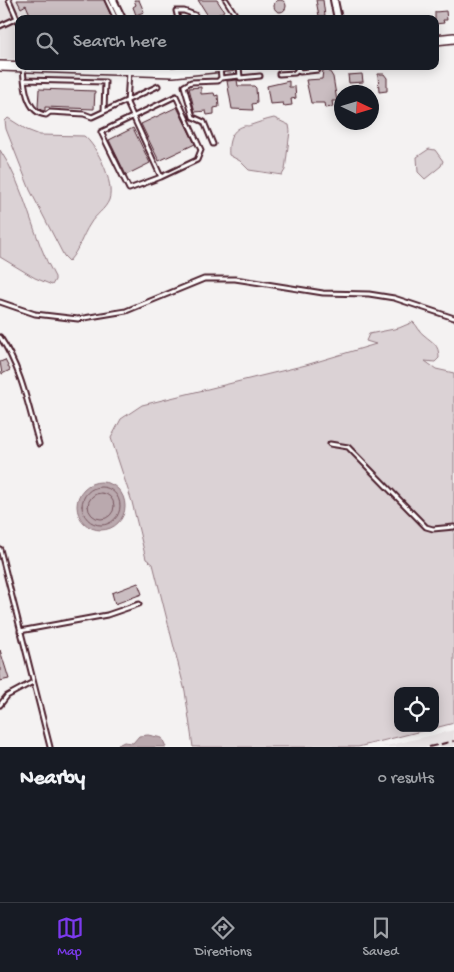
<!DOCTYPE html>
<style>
body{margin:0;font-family:"Gochi Hand",sans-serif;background:#20242c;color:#f1f3f6}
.controls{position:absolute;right:15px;bottom:15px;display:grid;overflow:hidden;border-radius:10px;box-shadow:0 2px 12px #0003}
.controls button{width:45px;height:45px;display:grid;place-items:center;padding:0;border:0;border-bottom:1px solid #363941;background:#171b24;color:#f1f3f6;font:25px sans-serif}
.compass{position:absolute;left:334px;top:85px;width:45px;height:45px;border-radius:50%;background:#171b24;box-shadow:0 2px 12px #0003;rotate:94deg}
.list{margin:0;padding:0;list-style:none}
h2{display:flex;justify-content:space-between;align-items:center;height:65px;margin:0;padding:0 20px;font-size:21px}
h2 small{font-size:16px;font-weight:400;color:#9ea1a6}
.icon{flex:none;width:28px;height:28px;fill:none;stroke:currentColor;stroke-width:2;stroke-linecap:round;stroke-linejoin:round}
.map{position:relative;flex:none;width:454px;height:747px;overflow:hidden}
.search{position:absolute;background:#171b24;box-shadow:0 2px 12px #0003;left:15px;right:15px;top:15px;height:55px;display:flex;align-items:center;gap:12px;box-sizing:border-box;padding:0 18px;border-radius:10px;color:#9ea1a6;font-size:19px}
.sheet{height:155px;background:#171b24}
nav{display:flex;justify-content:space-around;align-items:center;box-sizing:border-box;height:70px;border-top:1px solid #363941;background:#171b24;font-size:14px;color:#9ea1a6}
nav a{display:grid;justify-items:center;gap:2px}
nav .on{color:#7c3aed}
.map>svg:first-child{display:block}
.built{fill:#e7e2e3}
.green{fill:#dbd2d5;stroke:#927880}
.water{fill:#baa9ae;stroke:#8d727a}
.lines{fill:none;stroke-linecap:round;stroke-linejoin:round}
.shore{stroke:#77565f;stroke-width:1}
.building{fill:#cabdc1;stroke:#4a1f2b}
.lane-casing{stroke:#4a1f2b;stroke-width:7}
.street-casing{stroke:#4a1f2b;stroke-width:10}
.secondary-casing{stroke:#4a1f2b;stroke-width:12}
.lane{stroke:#fff;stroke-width:3}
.street{stroke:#fff;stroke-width:6}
.secondary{stroke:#fff;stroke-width:9}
.rail{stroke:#4a1f2b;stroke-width:2;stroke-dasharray:8 4;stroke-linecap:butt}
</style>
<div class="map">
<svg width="454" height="747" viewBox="0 0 454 747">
<rect width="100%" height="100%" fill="#f4f2f2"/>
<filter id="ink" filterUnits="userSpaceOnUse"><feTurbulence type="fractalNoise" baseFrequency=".02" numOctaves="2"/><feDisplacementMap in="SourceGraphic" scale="10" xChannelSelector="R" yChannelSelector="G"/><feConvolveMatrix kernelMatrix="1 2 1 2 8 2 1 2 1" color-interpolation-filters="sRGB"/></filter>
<g filter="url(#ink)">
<!-- built -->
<path class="built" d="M0,0h105l8,19h-94v40h-19z
M454,730v17h-72z"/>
<!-- green -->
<path class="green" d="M8,118l19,12 13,5 44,1c13,10 31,47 25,64 -4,10 -14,15 -19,24 -8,12 -11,26 -21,37l-5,-5 -34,-66 -24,-61 -1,-8z
M274,118l15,7 1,6 -5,39 -3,5 -33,-5 -9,-9 -11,-6c-1,-11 1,-25 15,-29 5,-1 2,1 7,-1 9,-3 14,-5 23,-7z
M429,149l6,1 8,11 -2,5 -16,13 -7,-7 -1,-15z
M0,150c26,38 32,87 55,127v3l-3,5 -17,-7 -35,-21z
M413,322c5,4 6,10 11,13 9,8 15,9 15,23l-4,4 -10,-1 11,8 18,4v350l-19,5v-37h-37v37h35l-75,19h-165l-8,-56 -32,-127 -7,-5 -14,-57 -21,-64 10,-19 21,-14 164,-40 70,-21 -10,-3 3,-7 30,-6z"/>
<!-- water -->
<path class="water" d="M77 506a24 24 0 1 1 48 0a24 24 0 1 1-48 0Z
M148,735l14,3 4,9h-52l10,-5 9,1 6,-7z"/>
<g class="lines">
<!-- shore -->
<path class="shore" d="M82 506a19 19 0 1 1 38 0a19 19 0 1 1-38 0Z
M88 506a13 13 0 1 1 26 0a13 13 0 1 1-26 0Z"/>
</g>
<!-- building -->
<path class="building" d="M17,0h87l8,18 -80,1 -6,-14 -5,3z
M134,0h5l5,12 -8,3 -3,-8 3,-2z
M198,0h19l7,11 -14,8z
M316,0h7l2,16h-6z
M274 6a6 6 0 1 1 12 0a6 6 0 1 1-12 0Z
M446,11l1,9h-4l1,3 -9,1v-12z
M328,69l5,8 4,24h-5l1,6 -8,1 -1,-5h-13l-5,-23 16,-1 1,-9z
M362,74l1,8 -14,1 -1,-8z
M378,74h6l3,4v13l-8,1z
M237,80l1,6h16l2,2 1,15 -5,1 1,6 -21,-1 -5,-28z
M289,81v6h6l1,11 -5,1 1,6 -8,1 -1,-3 -13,1 -3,-18z
M201,87v7l13,-1 1,3 3,-1 1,12 -5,1v6l-7,1 -1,-4 -11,1 -6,-24z
M39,89l56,2 -1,18 -49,-2v4l-4,-1 -3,-3z
M177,107l18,37 -36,17 -18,-37z
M133,128l17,35 -24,12 -17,-35z
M5,360l5,10 -8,4 -2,-12z
M138,583l4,11 -27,10 -3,-11z
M0,650l9,29 -9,2z"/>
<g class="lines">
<defs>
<path id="lane" d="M9,0l10,23
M107,0l9,19
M226,0l12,19
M178,19l-2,-8h8l11,4 1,4
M0,26l17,-8
M239,66l1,12 20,-2
M296,66l4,6 18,-2
M23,67c1,17 3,46 23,48l4,-3 34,2 8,3 66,-31
M220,68l1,10 19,-2
M129,72l-2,31 34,74 -32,12 -28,-57 75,-36 25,54 -4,10 -36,17
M279,74l16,-1 2,-3
M24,80l81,2 -1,29
M213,144l-9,-22 -11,-5 -9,-31 7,-4 27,-1 3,-3
M0,302l35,12 43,5 48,-8 78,-32h31l88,14 46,1 25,4 60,20
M0,337c22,33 28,69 39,107
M330,444l18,3 78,80 7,2 21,-2
M0,549l50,198
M20,631l87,-16 32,-11
M0,705l7,-9 26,-14"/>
<path id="street" d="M113,0l9,19
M334,0l4,19"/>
<path id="secondary" d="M435,40l19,-2
M0,66l173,6 59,-6"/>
</defs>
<!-- lane casing -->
<use href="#lane" class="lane-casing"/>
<!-- street casing -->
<use href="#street" class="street-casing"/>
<!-- secondary casing -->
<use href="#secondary" class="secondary-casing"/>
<!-- lane -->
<use href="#lane" class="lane"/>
<!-- street -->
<use href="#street" class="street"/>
<!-- secondary -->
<use href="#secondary" class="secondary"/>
<!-- rail -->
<path class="rail" d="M429,747l25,-6"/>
</g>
</g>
</svg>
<div class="controls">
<button><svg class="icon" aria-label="locate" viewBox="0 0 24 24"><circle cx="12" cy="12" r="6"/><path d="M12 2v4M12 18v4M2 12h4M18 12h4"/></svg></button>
</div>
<svg class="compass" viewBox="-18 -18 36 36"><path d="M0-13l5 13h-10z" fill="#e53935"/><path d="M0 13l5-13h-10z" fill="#9ea1a6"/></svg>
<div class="search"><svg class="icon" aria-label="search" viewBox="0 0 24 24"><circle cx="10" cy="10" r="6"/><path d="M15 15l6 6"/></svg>Search here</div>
</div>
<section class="sheet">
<h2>Nearby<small>0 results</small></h2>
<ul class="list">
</ul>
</section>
<nav>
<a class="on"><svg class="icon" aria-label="map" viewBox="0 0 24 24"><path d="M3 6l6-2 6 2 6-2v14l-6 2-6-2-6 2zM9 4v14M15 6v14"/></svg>Map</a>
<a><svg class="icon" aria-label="directions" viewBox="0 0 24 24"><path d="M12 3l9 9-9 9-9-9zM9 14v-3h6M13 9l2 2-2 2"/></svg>Directions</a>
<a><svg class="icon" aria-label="saved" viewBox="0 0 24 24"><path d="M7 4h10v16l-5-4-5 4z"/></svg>Saved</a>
</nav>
